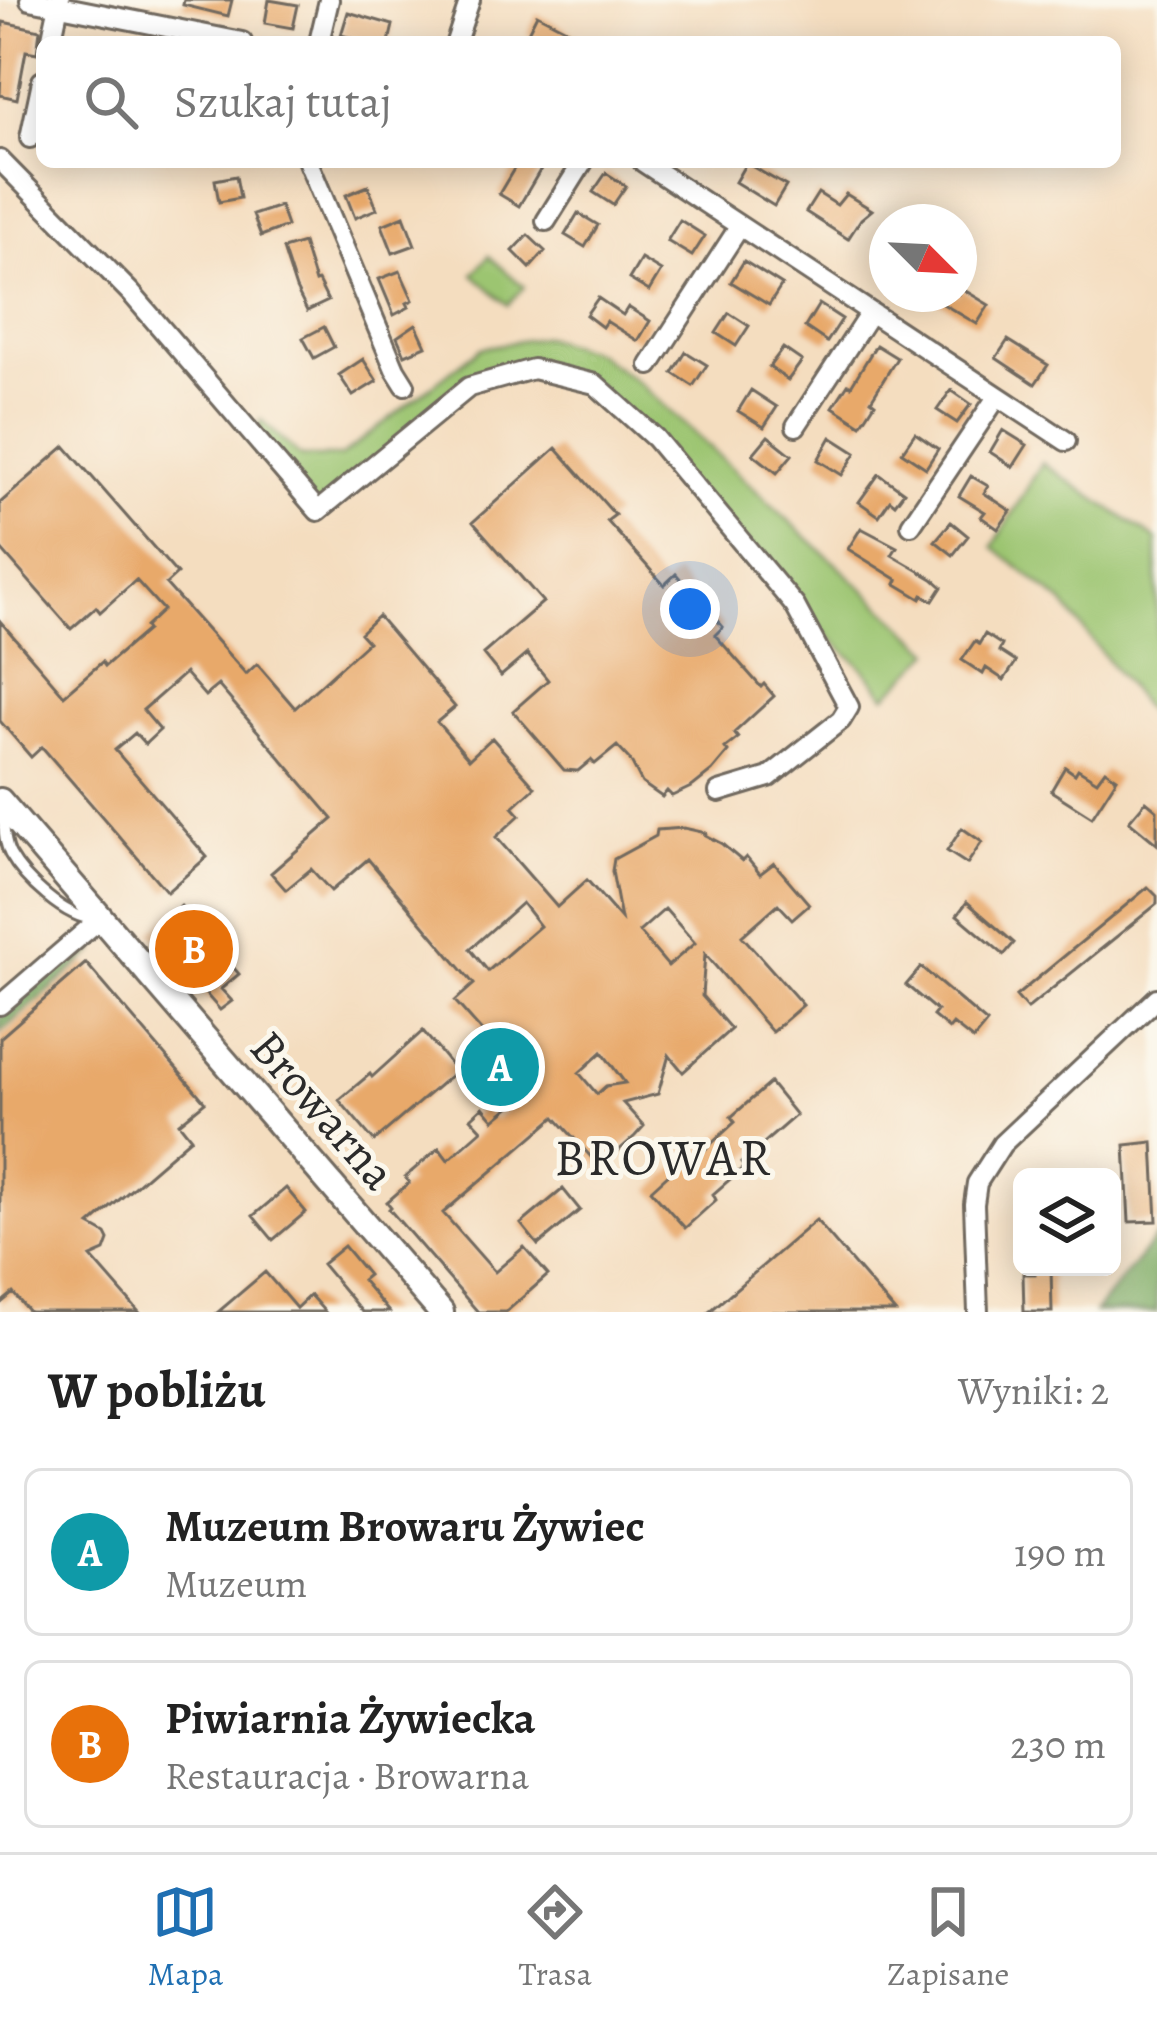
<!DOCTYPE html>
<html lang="pl">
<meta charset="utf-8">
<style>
body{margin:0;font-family:Alegreya,serif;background:#f6f6f6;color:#222}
.controls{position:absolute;right:36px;bottom:36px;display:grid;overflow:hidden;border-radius:18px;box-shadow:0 6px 30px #0003}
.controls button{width:108px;height:108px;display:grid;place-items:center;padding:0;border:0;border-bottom:3px solid #e0e0e0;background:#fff;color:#222;font:60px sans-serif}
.compass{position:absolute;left:869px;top:204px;width:108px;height:108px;border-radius:50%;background:#fff;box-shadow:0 6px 30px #0003;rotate:114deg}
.you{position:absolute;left:690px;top:609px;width:42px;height:42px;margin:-30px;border:9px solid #fff;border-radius:50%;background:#1a73e8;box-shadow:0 0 0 18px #1a73e833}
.badge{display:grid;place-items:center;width:78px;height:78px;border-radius:50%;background:#1f6fb2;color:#fff;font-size:39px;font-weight:700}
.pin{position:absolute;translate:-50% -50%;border:6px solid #fff;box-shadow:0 3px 12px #0006}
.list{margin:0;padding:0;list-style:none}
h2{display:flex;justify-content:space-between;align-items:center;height:156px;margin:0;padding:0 48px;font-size:51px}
h2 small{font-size:39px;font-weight:400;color:#767676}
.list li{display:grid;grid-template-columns:78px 1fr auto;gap:36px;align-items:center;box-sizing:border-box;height:168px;margin:0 24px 24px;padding:0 24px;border:3px solid #e0e0e0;border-radius:18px}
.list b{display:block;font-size:45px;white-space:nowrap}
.list p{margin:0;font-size:39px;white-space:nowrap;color:#767676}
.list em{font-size:39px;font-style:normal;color:#767676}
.icon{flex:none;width:66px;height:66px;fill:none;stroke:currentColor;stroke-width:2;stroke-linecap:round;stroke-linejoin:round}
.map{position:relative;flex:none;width:1157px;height:1312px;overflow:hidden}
.search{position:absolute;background:#fff;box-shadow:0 6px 30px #0003;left:36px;right:36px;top:36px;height:132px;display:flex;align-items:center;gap:30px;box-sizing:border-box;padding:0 42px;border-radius:18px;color:#767676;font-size:45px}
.sheet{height:540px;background:#fff}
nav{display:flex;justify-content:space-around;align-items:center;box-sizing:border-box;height:168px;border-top:3px solid #e0e0e0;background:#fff;font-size:33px;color:#767676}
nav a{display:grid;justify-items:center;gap:6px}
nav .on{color:#1f6fb2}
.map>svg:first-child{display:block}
.green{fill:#9cc571;stroke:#64784e;stroke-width:3}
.forest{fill:#7daa63;stroke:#546a47;stroke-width:3}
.building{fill:#e8a96b;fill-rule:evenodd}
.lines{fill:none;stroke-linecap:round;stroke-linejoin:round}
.service-casing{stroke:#71695f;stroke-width:15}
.minor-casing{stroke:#71695f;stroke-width:24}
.tertiary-casing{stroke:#71695f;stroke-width:30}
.service{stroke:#fff;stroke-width:9}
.minor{stroke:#fff;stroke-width:18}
.tertiary{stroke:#fff;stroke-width:24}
.labels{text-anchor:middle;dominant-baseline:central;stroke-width:10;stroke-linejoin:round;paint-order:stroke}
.street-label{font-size:48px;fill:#2b2b2b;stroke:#fbf7ec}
.neighbourhood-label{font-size:51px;letter-spacing:3px;fill:#2b2b2b;stroke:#fbf7ec}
</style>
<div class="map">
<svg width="1157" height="1312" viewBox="0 0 1157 1312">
<rect width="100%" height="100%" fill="#fbf7ec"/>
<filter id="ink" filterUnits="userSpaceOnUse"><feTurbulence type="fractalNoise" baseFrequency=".00833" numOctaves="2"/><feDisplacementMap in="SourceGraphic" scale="24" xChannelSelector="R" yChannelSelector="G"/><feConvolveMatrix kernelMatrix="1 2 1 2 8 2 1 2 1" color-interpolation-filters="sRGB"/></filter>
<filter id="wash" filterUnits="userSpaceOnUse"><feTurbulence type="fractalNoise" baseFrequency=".004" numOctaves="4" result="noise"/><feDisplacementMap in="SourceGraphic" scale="48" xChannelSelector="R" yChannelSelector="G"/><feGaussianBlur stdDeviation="2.7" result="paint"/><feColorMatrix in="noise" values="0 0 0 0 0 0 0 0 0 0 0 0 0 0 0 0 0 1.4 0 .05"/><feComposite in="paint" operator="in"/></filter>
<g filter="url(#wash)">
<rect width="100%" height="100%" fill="#f4ddbf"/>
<!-- green -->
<path class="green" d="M489,256l35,31 -16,18 -35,-31z
M543,337l52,15 45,32 292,268 -46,44 -23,-28 -68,-62 -200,-222 -62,-15 -64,18 -151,124 -66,-76 9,-15 40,37h39l141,-109z
M1042,463l115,77v184l-94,-121 -70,-56z"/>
<!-- forest -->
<path class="forest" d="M88,942l7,9 -95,82v-15z
M1157,1236v76h-62z"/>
<g id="blocks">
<!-- building -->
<path class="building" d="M184,0h48l-4,16 -45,-11z
M269,0l29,5 -5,23 -28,-5z
M348,12l45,13 -4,17h-23l-25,-7z
M537,14l31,16 19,12h-44l-16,-8z
M3,22l37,8 -3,23 -11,-2 -9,48 -17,-4z
M518,162h27l-26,44 -20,-12z
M746,163l40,23 -12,20 -39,-24z
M606,173l20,13 -13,19 -20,-13z
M236,176l4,22 -21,4 -4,-22z
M368,186l9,23 -22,9 -9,-23z
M818,193l19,12 9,-11 26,16 -11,9 -13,20 -42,-27z
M280,206l7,20 -26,10 -8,-21z
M578,213l20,12 -13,22 -20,-12z
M404,216l11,29 -22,8 -11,-28z
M680,220l25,16 -13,20 -25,-15z
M528,235l17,16 -15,17 -17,-17z
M303,243l12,39 3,-1 10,20 -21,10 -11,-22 -13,-40z
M641,259l20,12 -12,20 -20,-12z
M744,261l38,24 -13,20 -38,-23z
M400,271l13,29 -6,3 2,4 -15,8 -15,-36z
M959,287l30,18 -12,19 -51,-30h33z
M598,298l25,17 5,-8 22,14 -12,20 -32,-20 -4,6 -16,-12z
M819,304l23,15 -15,23 -22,-15z
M729,313l20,13 -13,20 -20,-13z
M416,324l10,22 -21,9 -8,-18z
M324,327l10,20 -20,11 -11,-20z
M1008,340l40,25 -13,19 -39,-26z
M876,345l21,13 -26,42 4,3 -14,22 -28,-18 15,-23 3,2z
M783,348l19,13 -14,19 -19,-13z
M686,352l21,13 -14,21 -20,-13z
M363,359l14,22 -24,15 -14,-21z
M751,390l26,17 -13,20 -26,-16z
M951,390l20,14 -14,19 -20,-13z
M1003,430l24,15 -14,22 -23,-15z
M915,433l23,16 -12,19 -24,-16z
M768,436l24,19 -15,18 -24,-19z
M831,437l25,16 -14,22 -24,-15z
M65,446l112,128 -11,10 80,90 11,-10 38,44 73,-66 -8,-9 18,-17 77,91 -18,15 32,37 23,-21 43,49 -22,20 7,8 -24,22 61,70 30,-27 34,39 -9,-48 2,-12 42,-23 1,-6 27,-2 22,5 -1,2 17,9 20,17 4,-4 14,17 14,-11 35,41 -17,15 -14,-15 -36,32 61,69 -31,27 -67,-78 -3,42 29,33 -48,43 -14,-17 -11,39 -35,9 21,23 -9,10 -35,31 -45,-50 -112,96 52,59 29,-25 24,28 -42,37h-28l-89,-103 2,-2 -4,-5 22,-19 -4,-6 34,-29 9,12 34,-30 -11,-12 12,-11 11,13 38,-32 -77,-87 19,-17 -106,-125 -37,32 -20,-22 -25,21 -15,-17 62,-54 -115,-134 -13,11 -20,-23 -42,37 17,20 -15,14 -10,-11 -20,17 92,107 -40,35 -125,-145 -11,10 -31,-36v-100l64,74 38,-33 3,4 42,-36 -2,-3 18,-17 -27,-30 -36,32 -4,-5 -25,22 -71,-81v-45zM522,903l18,23 -52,45 -18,-22zM665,909l30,34 -27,23 -29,-34zM602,1052l23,31 -19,3 -9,8 -18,-21z
M556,448l59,67 -8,6 57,64 12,-11 47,53 -8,8 46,52 3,-3 10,12 -40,37 4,5 -13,10 3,4 -16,19 -19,15 -21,10 -5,-5 -5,6 -20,-14 -12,-23 -13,-14 -22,18 -4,-4 -13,11 -14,-1 -51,-59 35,-31 -21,-26 -26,22 -18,-22 60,-52 -70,-80z
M879,474l25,18 -9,12 -5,-4 -11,16 -20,-14z
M971,476l17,10 -4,7 27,18 -13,18 -17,-12 4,-5 -26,-16z
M951,522l17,14 -15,19 -18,-14z
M861,528l36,19 -5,8 41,24 9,8 -9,14 -10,-6 -2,4 -25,-15 2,-4 -50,-31z
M985,634l17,11 -3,6 17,11 -12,18 -18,-12 -3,6 -21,-14 13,-19 4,3z
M1065,767l10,7 3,-5 19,12 8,-11 12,8 -25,39 -41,-26z
M1146,801l11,9v34l-28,-23z
M962,828l20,14 -15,22 -20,-13z
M1148,887l9,9v8l-130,105 -11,-13z
M967,902l47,41 -10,12 -47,-40z
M181,906l58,68 -18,15 11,12 -12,9 -69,-78z
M86,963l119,139 -26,21 12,15 -101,87 16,9 3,6 -4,11 -14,6 48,55h-110l-16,-19 -13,11v-266z
M921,967l66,56 -14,17 -20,-16 -4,5 -16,-13 4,-5 -31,-26z
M423,1031l33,40 -82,70 -35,-41 31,-26 2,3z
M770,1083l26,32 -55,48 3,4 -31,27 3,6 -31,28 -34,-38 31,-28 4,5 49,-45 -4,-5z
M1153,1142l4,79 -28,1 -4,-77z
M286,1188l20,24 -33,28 -20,-24z
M563,1189l17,21 -42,35 -17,-21z
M816,1220l79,92h-186z
M344,1246l24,29 -6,5 27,32h-27l-40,-48z
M1035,1267h16l1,45h-28l-1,-38h12z
M265,1272l31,36 14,-13 15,17h-107z"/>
</g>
</g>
<g filter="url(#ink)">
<use href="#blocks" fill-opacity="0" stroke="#71695f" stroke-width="3"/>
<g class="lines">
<defs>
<path id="service" d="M3,815c1,12 1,27 7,39 14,25 55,64 84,65"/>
<path id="minor" d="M30,0l212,42
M51,42l9,-42
M319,42l10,-42
M456,42l14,-42
M30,138l12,-57
M0,160l131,133 187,218 151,-124 64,-18 62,15 60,54 140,168 54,101 -8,13 -72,57 -50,15
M308,162l87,207 10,16
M643,162l423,279
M546,221l37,-59
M650,365l90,-139
M796,426l74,-113
M911,525l86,-128
M0,1005l101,-87
M978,1312l-4,-108 3,-21 25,-39 155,-146"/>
<path id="tertiary" d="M0,801l441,511"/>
</defs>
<!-- service casing -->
<use href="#service" class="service-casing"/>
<!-- minor casing -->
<use href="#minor" class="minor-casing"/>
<!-- tertiary casing -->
<use href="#tertiary" class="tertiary-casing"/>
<!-- service -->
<use href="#service" class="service"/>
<!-- minor -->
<use href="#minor" class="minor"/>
<!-- tertiary -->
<use href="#tertiary" class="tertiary"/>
</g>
</g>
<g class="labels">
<!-- street labels -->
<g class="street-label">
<text transform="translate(323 1110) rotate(49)">Browarna</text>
</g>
<!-- neighbourhood labels -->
<g class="neighbourhood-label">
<text x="664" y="1158">BROWAR</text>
</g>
</g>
</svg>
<div class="controls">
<button><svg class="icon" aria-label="layers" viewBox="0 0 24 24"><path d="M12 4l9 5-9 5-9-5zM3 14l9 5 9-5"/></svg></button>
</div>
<svg class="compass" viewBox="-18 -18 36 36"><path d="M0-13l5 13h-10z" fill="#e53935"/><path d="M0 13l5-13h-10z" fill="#767676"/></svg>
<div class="you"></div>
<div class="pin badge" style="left:500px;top:1067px;background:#0f9aa8">A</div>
<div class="pin badge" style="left:194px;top:949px;background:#e8710a">B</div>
<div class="search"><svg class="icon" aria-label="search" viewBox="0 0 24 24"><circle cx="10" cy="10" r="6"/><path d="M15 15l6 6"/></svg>Szukaj tutaj</div>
</div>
<section class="sheet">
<h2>W pobliżu<small>Wyniki: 2</small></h2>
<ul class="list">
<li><span class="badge" style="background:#0f9aa8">A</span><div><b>Muzeum Browaru Żywiec</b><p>Muzeum</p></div><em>190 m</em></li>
<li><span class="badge" style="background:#e8710a">B</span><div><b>Piwiarnia Żywiecka</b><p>Restauracja · Browarna</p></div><em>230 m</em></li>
</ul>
</section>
<nav>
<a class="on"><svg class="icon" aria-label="map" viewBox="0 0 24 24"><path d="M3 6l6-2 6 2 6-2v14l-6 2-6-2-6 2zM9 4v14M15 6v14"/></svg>Mapa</a>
<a><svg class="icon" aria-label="directions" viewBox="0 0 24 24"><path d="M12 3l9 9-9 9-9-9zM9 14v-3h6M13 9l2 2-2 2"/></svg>Trasa</a>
<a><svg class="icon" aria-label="saved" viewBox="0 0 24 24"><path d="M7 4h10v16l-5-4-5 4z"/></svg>Zapisane</a>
</nav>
